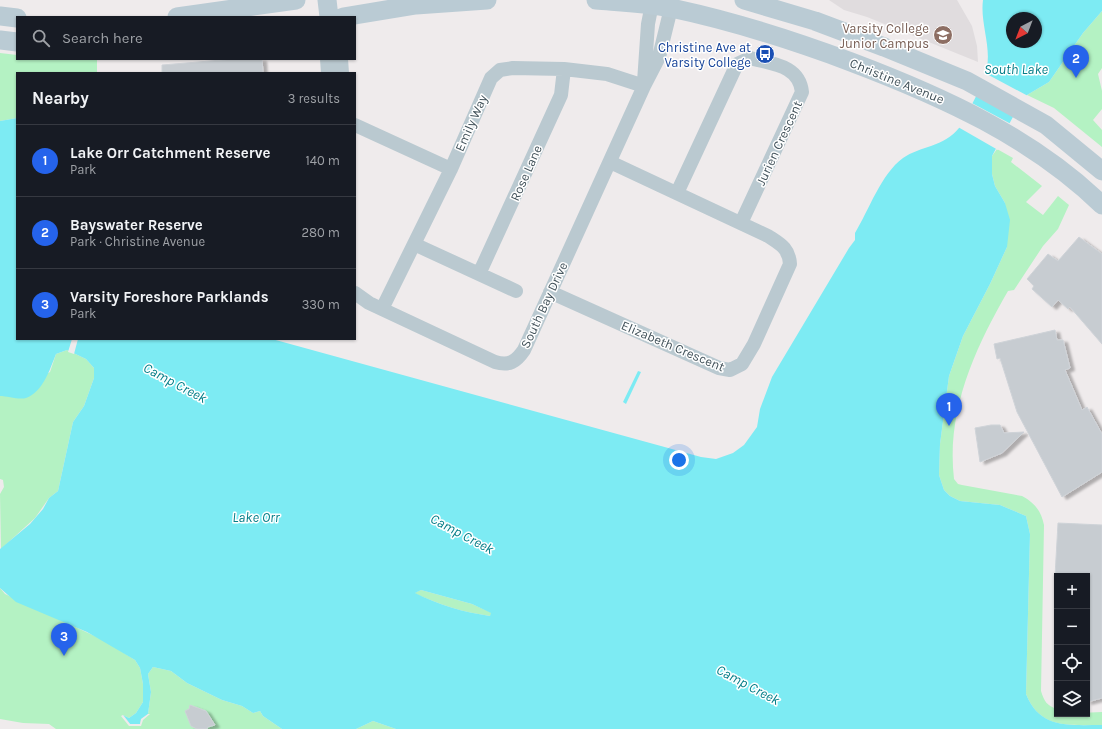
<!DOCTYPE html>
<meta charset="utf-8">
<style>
body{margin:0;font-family:Karla,sans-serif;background:#242831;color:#f1f3f6}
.controls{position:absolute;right:12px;bottom:12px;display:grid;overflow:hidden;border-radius:0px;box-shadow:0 1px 3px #0004}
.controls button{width:36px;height:36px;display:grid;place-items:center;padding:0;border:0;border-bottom:1px solid #363941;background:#171b24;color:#f1f3f6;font:20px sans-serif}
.compass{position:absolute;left:1006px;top:12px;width:36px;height:36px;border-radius:50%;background:#171b24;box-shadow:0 1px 3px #0004;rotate:222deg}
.you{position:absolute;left:679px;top:460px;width:14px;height:14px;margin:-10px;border:3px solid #fff;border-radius:50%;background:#1a73e8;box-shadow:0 0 0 6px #1a73e833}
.badge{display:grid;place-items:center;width:26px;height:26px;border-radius:50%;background:#2563eb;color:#fff;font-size:13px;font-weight:700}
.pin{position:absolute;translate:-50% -33px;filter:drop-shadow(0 1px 2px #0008)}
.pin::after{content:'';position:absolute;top:21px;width:14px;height:12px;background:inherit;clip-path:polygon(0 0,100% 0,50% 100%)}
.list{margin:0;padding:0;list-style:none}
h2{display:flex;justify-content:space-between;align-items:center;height:52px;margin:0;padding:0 16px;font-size:17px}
h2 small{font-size:13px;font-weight:400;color:#9ea1a6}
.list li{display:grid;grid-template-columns:26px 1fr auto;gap:12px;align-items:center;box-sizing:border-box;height:72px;padding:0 16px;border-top:1px solid #363941}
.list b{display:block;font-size:15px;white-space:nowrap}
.list p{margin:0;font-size:13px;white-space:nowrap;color:#9ea1a6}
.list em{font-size:13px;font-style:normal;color:#9ea1a6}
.icon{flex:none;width:22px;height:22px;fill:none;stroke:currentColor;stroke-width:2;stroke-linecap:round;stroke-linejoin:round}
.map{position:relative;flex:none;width:1102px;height:729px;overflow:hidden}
.search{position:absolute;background:#171b24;box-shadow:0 1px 3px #0004;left:16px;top:16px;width:340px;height:44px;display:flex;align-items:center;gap:10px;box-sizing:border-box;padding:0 14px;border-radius:0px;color:#9ea1a6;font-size:15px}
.panel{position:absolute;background:#171b24;box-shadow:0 1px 3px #0004;left:16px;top:72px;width:340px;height:268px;border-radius:0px}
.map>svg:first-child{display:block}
.education{fill:#e0dcde}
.green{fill:#b4f2c3}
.water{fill:#7debf3;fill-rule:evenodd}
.pier{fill:#efebec}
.building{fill:#c7ccd1;stroke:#cfd3d8;filter:url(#shadow)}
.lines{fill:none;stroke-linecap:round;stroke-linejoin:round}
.street{stroke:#bac9d0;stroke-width:14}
.secondary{stroke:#bacbd4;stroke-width:19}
.labels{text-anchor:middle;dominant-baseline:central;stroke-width:3;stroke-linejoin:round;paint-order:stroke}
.education-label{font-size:13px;fill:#785e54;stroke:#fff;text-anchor:end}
.transit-label{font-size:13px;fill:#164399;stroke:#fff;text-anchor:end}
.street-label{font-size:13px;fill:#42525a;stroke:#fff}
.water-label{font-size:14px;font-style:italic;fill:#047e88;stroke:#fff}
</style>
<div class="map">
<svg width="1102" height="729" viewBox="0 0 1102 729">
<defs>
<filter id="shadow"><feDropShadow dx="4.5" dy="2.5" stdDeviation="1" flood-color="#0004"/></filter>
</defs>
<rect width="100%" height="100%" fill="#efebec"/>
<!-- education -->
<path class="education" d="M829,0h128l15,26 5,20 1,16 -111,-45 -23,-7z"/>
<!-- green -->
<path class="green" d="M1102,11v57l-4,6 4,17v18l-9,11 9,10v17l-48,-39 -27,-13 22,-13 34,-49z
M0,53l17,2v4l80,1v13h-80v45l-17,3z
M997,149l16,9 -2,4 31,24 -16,16 17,13 15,-19 11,9 -11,24 -15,17 -29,44 -6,1c-33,57 -62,120 -54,188l4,5 4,1 60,11c13,7 19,15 22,29l-3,166c3,10 6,15 16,18v5l45,-2v13c-35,0 -62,4 -76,-31l4,-160 -4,-18 -26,-11 -40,-4 -10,-5 -6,-6 -5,-15 1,-31 9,-68 14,-40 27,-52 17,-37 -2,-44 -10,-17 -3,-12v-18z
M67,350l19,9 8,9v10l-10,28 -11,16 -15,69 -9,7 -14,20 -34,31 -1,-55 4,-7 -1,-7 -3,-1v-83h9l41,-24 6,-18z
M0,588l5,6 98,46 32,20 5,8 3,16v18l-7,11 -7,5 -6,-3 7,9 18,-10 3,-22 -3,-18 5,-7 18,4 16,12 35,17 20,6 11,7 7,-2 3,5 19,13h-226l-7,-5 -26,-1 -23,-4z
M421,590l51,14 20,9 -2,3c-28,-4 -50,-11 -76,-23z
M373,721l23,8h-40z"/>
<!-- water -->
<path class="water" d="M983,0h119v11l-19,22 -34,49 -22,13 -5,5 -30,56v18l3,12 10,17 5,17 -3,27 -17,37 -27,52 -14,40 -9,68 -1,31 5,15 6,6 10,5 40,4 26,11 4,18 -4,160c14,35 42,31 76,31v4h-706l-23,-8 -17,8h-74l-19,-13 -3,-5 -7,2 -11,-7 -20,-6 -35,-17 -16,-12 -18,-4 -5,7 3,18 -3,22 -7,5 -1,5h-10l-7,-9 6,3 7,-5 7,-11v-18l-3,-16 -5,-8 -48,-28 -71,-30 -16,-14v-39l30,-25 13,-15 6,-11 9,-7 15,-69 11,-16 10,-28v-10l-8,-9 -19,-9 -11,4c-6,15 -13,38 -30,44 -7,2 -19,-2 -26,-2v-275l17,-3v221h255l429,118 15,2 17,-6 11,-8 13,-18 3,-18 12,-32 77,-129 6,-8v-7c14,-23 26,-59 48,-75 17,-12 41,-11 56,-30 8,-14 26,-46 28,-61 4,-22 -7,-45 -4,-67zM1012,18h24v24h-24zM421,590l51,14 19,9 -1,3c-27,-4 -51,-11 -75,-23z
M638,371l3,1 -15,32 -3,-2z"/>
<!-- pier -->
<path class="pier" d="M983,72l45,24 -5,5 -9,16 -40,-22z
M970,102l41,22 -13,26 -40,-23z
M72,339h6l-4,15 -6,-2z
M148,714h2l-7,6 -2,6h-12l-8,-10 2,-1 7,9h10l1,-5z"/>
<!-- building -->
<path class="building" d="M234,59h28l1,14h-101v-8z
M1079,237l23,17v90l-32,-37 -2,2 -10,-9 -6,7 -20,-18 2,-3 -7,-7 21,-25 10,7z
M1055,330l2,10h6l7,28 -5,2 17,40 5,-3 15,27v38l-40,25 -45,-85 -17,-54 -3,1 -3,-15z
M991,425h9l4,8 20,-1 -22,21 -22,9 -5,-34z
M1058,523l44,2v173l-15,4v-126h-32z
M190,705l16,6 9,14 -7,2 -1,2h-10l-6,-3 -6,-15 4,-2z"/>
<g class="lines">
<!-- street -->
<path class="street" d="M327,59l1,14
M341,59l1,14
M644,82l4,-58 4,-20
M355,125l96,44
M677,193l60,-129 13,-6c22,6 49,7 52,34l-61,131
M414,244l102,47
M479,274l82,-179 3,-26
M550,292l169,76 11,2 12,-6 12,-20 36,-80c-1,-16 -10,-20 -22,-28l-158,-74
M355,293l14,10 126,59c14,4 21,0 29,-12l120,-264 15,-29 12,-49
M382,309l69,-140 40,-91 9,-8 13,-2 51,1 43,5 37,12"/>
<!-- secondary -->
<path class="secondary" d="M327,0l2,17
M596,0c25,2 51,3 75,8 62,13 121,32 180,54 90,34 181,75 251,143
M744,0l71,21 69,26 83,34 79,44 56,46
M0,16l17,2
M177,17l119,-17
M343,17l73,-12 71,-5
M0,40l17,2"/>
</g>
<!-- icons -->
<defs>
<symbol id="school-disc" viewBox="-11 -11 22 22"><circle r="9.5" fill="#8d6e63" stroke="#fff"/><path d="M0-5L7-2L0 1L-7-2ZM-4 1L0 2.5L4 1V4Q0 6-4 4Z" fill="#fff"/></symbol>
<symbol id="bus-disc" viewBox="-11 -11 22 22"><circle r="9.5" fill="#1a4fb4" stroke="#fff"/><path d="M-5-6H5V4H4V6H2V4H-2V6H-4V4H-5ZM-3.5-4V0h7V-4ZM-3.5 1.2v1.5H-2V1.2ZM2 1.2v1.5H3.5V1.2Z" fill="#fff"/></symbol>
</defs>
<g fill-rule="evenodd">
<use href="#school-disc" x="932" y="24" width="22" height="22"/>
<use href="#bus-disc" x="754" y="43" width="22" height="22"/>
</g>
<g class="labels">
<!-- education labels -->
<g class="education-label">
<text x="929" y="28">Varsity College<tspan x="929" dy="15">Junior Campus</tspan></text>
</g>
<!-- transit labels -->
<g class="transit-label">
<text x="751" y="47">Christine Ave at<tspan x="751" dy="15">Varsity College</tspan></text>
</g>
<!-- street labels -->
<g class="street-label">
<text transform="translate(897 81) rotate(22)">Christine Avenue</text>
<text transform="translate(471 123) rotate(-66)">Emily Way</text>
<text transform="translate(779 143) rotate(-65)">Jurien Crescent</text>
<text transform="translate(526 173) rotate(-66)">Rose Lane</text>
<text transform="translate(544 305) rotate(-65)">South Bay Drive</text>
<text transform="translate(673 346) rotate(23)">Elizabeth Crescent</text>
</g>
<!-- water labels -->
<g class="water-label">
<text x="1016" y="69">South Lake</text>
<text transform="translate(175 383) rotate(28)">Camp Creek</text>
<text x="256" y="517">Lake Orr</text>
<text transform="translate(462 534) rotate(28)">Camp Creek</text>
<text transform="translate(748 685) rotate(28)">Camp Creek</text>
</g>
</g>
</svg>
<div class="controls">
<button>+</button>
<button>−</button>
<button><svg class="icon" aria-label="locate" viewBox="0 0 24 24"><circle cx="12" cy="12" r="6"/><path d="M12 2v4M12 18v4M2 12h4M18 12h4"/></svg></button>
<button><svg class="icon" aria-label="layers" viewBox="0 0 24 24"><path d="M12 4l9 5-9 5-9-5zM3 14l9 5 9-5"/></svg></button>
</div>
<svg class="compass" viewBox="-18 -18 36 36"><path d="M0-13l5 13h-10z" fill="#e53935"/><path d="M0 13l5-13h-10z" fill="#9ea1a6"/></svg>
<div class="you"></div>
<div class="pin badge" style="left:949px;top:426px">1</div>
<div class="pin badge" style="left:1076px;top:78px">2</div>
<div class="pin badge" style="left:64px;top:656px">3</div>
<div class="search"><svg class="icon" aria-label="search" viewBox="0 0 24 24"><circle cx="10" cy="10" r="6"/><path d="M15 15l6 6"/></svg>Search here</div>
<section class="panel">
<h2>Nearby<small>3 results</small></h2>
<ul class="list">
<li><span class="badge">1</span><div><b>Lake Orr Catchment Reserve</b><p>Park</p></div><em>140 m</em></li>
<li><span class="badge">2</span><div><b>Bayswater Reserve</b><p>Park · Christine Avenue</p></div><em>280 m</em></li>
<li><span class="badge">3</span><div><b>Varsity Foreshore Parklands</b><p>Park</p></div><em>330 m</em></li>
</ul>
</section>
</div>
